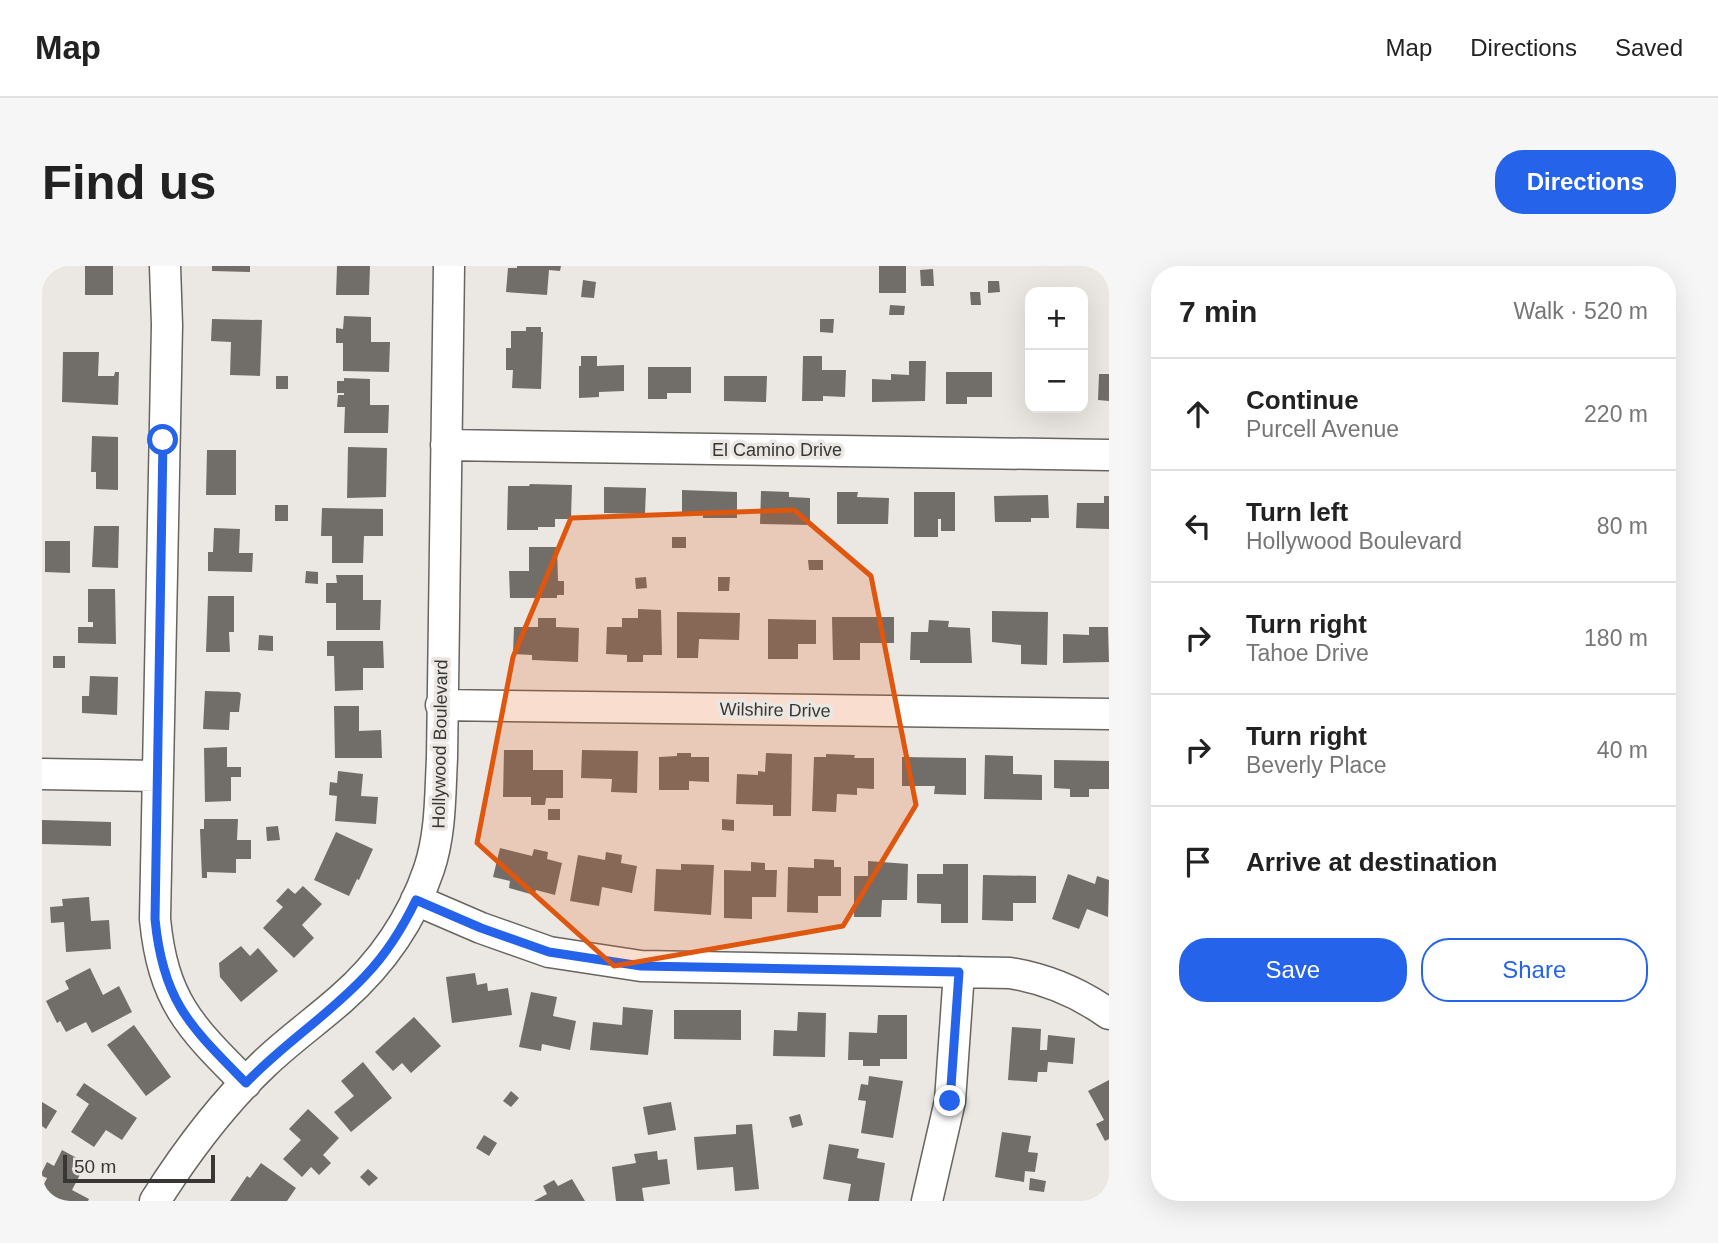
<!DOCTYPE html>
<meta charset="utf-8">
<style>
body{margin:0;font-family:Arial,sans-serif;background:#f6f6f6;color:#222}
.controls{position:absolute;right:21px;top:21px;display:grid;overflow:hidden;border-radius:14px;box-shadow:0 7px 28px #0002}
.controls button{width:63px;height:63px;display:grid;place-items:center;padding:0;border:0;border-bottom:2px solid #e0e0e0;background:#fff;color:#222;font:35px sans-serif}
.scale{position:absolute;left:21px;bottom:18px;width:152px;box-sizing:border-box;padding-left:7px;border:4px solid #383735;border-top:0;font-size:19px;line-height:24px;white-space:nowrap;color:#383735;-webkit-text-stroke:5px #ebe7e2;paint-order:stroke}
.stop{position:absolute;width:21px;height:21px;margin:-16px;border:5px solid #2563eb;border-radius:50%;background:#fff}
.stop.end{background:#2563eb;border-color:#fff;box-shadow:0 2px 7px #0008}
.list{margin:0;padding:0;list-style:none}
h2{display:flex;justify-content:space-between;align-items:center;height:91px;margin:0;padding:0 28px;font-size:30px}
h2 small{font-size:23px;font-weight:400;color:#767676}
.list li{display:grid;grid-template-columns:46px 1fr auto;gap:21px;align-items:center;box-sizing:border-box;height:112px;padding:0 28px;border-top:2px solid #e0e0e0}
.list b{display:block;font-size:26px;white-space:nowrap}
.list p{margin:0;font-size:23px;white-space:nowrap;color:#767676}
.list em{font-size:23px;font-style:normal;color:#767676}
.actions{display:flex;gap:14px;padding:21px 28px}
.actions a{flex:1;padding:16px 0;border:2px solid #2563eb;border-radius:28px;text-align:center;font-size:24px;color:#2563eb}
.actions .main{background:#2563eb;color:#fff}
.icon{flex:none;width:38px;height:38px;fill:none;stroke:currentColor;stroke-width:2;stroke-linecap:round;stroke-linejoin:round}
.map{position:relative;flex:none;width:1067px;height:935px;overflow:hidden;border-radius:28px}
header{display:flex;align-items:center;gap:42px;box-sizing:border-box;height:98px;padding:0 35px;background:#fff;border-bottom:2px solid #e0e0e0}
header strong{font-size:33px}
nav{display:flex;gap:38px;margin-inline-start:auto;font-size:24px}
.intro{display:flex;align-items:center;justify-content:space-between;box-sizing:border-box;height:168px;padding:0 42px}
h1{margin:0;font-size:49px}
.button{padding:18px 32px;border-radius:28px;background:#2563eb;color:#fff;font-size:24px;font-weight:700}
main{display:flex;gap:42px;padding:0 42px}
aside{flex:1;background:#fff;border-radius:28px;box-shadow:0 7px 28px #0002}
.map>svg:first-child{display:block}
.building{fill:#716d69}
.lines{fill:none;stroke-linecap:round;stroke-linejoin:round}
.minor-casing{stroke:#686561;stroke-width:33}
.minor{stroke:#fff;stroke-width:30}
.route{stroke:#2563eb;stroke-width:9}
.marked{fill:#df570e;fill-opacity:0.2;stroke:#df570e;stroke-width:5;stroke-linejoin:round}
.labels{text-anchor:middle;dominant-baseline:central;stroke-width:7;stroke-linejoin:round;paint-order:stroke}
.street-label{font-size:18px;fill:#383735;stroke:#ebe7e2}
</style>
<header>
<strong>Map</strong>
<nav><a>Map</a><a>Directions</a><a>Saved</a></nav>
</header>
<div class="intro"><h1>Find us</h1><a class="button">Directions</a></div>
<main>
<div class="map">
<svg width="1067" height="935" viewBox="0 0 1067 935">
<rect width="100%" height="100%" fill="#ebe7e2"/>
<!-- building -->
<path class="building" d="M43,0h28v29h-28z
M170,0h38v6l-38,-1z
M295,0h33l-1,29h-33z
M475,0h44l-1,5 -11,-1 -2,25 -41,-3 2,-24h9z
M837,0h27v27h-27z
M891,3l1,17h-13l-1,-16z
M541,14l13,2 -2,16 -13,-1z
M946,15h11l1,11 -12,1z
M928,26h10l1,13h-10z
M848,39l15,1 -1,9h-15z
M302,50l27,1v25h19l-1,30 -46,-1v-28h-7v-15l7,1z
M170,53l50,1 -2,56 -30,-1 1,-33 -20,-1z
M778,53h14l-1,14 -13,-1z
M484,61h15v5h2l-2,57 -29,-1 1,-18h-7v-22h5v-17h15z
M21,86h36l-1,24h16l1,-4h4l-1,33 -56,-3z
M539,90h16v10l27,-1v26l-25,1v5l-20,1v-32h2z
M761,90h19v14h24l-1,27 -22,-1v5h-21z
M867,95h17l-1,40 -53,1v-23l19,1v-6l18,1z
M606,101h43v26h-24v6h-19z
M904,106h46v25h-25v7h-21z
M1057,108h10v27l-11,-1z
M234,110h12v13h-12z
M682,110h43l-1,26 -42,-1z
M302,112l26,1v26h19l-1,28h-44l1,-26h-8l1,-12h6v-2h-7v-12h7z
M50,170l26,1v53l-22,-1v-17h-5z
M306,181l39,1 -1,49 -39,1z
M165,184h29v45h-30z
M488,218l42,1 -1,34h-16v8h-17v3h-31l1,-44h21z
M562,221l42,1 -1,26 -41,-1z
M640,224l55,2v26h-34v-6l-21,1z
M719,225l28,1v5l21,1v27l-50,-1z
M795,226h21l-1,5 32,1 -1,26h-51z
M872,226h41v39h-14v-12h-3v18h-24z
M1006,229l1,23h-18v4h-36l-1,-26z
M1062,230h5v33l-33,-1 1,-25h27z
M233,239h13v16h-13z
M280,242l61,1v27h-19l-1,27h-31v-27h-11z
M52,260h25l-1,42 -26,-1z
M172,262l26,1 -1,24h14l-1,19 -44,-1v-19h5z
M630,271h14v11h-14z
M3,275h25v32l-25,-1z
M487,281h28l1,34h6v14h-7v3h-47l-1,-27h20z
M766,294h15v10h-14z
M264,305l12,1v12l-13,-1z
M294,309h27v25h18l-1,30h-44v-27h-10v-20h11z
M604,311l1,11 -11,1 -1,-11z
M676,311h12l-1,14h-11z
M46,323h27l1,55 -38,-1v-16h15v-5h-5z
M166,330h26v36h-5l1,20h-24z
M596,343l23,1 1,45h-19v7h-16v-7l-21,-1 1,-27h15v-9h16z
M950,345l56,1 -1,53 -26,-1v-19l-29,-3z
M635,346l63,1 -1,27 -40,-1 -1,19h-21z
M790,351h62v26h-34v17h-27z
M496,352h18v9l23,1 -1,34 -46,-2v-5l-19,-1 1,-27h24z
M726,353l48,1v24h-18v15h-30z
M887,354l20,1 -1,6 22,1 2,35h-52v-3h-10l1,-28h17z
M1047,361h19l1,35 -46,1v-29l26,1z
M217,369l14,1v15l-15,-1z
M285,375h56l1,27h-21v22l-28,1 -1,-35h-7z
M11,390h12v12h-12z
M48,410l28,1 -1,38 -35,-2v-17h7z
M163,425l34,1 2,2 -2,18h-9l-1,18 -26,-1z
M292,440h25v25l22,-1 1,28h-47z
M185,481v20h14v10h-10v24l-26,1 -1,-54z
M462,484h29v20h30v28h-17l-1,7h-14v-8h-28z
M540,484l56,1 -1,42 -26,-1 1,-13 -31,-1z
M635,487h14v4h18v25l-20,-1v9h-30v-33l18,-1z
M724,487l26,1 -1,62h-18v-11l-37,-1 1,-30 21,1v-4l7,1z
M784,488l29,1 -1,3h20v31l-17,-1v7l-20,-1 -1,18 -24,-1 2,-54h12z
M943,489l28,1v18l29,1v25l-58,-1z
M860,491l64,1v37l-32,-1 1,-8h-33z
M1012,494l55,1v28h-20v8h-19v-8l-16,-1z
M296,505l25,3 -2,22 17,1 -2,27 -41,-3 2,-25 -8,-1 1,-13 7,1z
M506,543h12v11h-12z
M162,553h34l-1,21h14v19h-15v14l-29,-1v6h-5l-2,-49h4z
M680,553l12,1v11l-12,-1z
M0,554l69,2v24l-69,-2z
M236,560l2,14 -13,1 -1,-14z
M294,566l37,17 -14,31 -2,-1 -8,17 -35,-16z
M458,582l32,8 2,-7 14,3 -1,7 15,4 -7,32 -19,-5 -2,5 -25,-7 1,-7 -17,-4z
M564,586l16,3 -1,8 16,3 -5,27 -30,-6 -3,19 -29,-5 8,-46 27,5z
M772,593l20,1v7h7v29h-23v17l-31,-1 1,-45 26,1z
M826,595l40,3 -1,36h-25l-1,17h-27v-41h14z
M709,596l14,1v7h12l-1,27h-24v22l-28,-1v-48l27,1z
M639,598l33,1 -3,50 -57,-4 2,-42 25,1z
M901,598h25v59h-27v-19l-24,-1v-29h26z
M1026,608l27,10 2,-8 12,4 -1,37 -21,-8 -8,20 -27,-10z
M941,609l53,1v27h-23v18l-31,-1z
M261,620l19,18 -20,21 12,13 -20,20 -31,-30 20,-21 -7,-6 12,-13 7,6z
M47,631l2,24 18,-1 2,29 -45,3 -2,-30 -13,1 -1,-16 13,-1 -1,-7z
M199,680l9,10 8,-8 20,23 -37,31 -21,-25 -1,-14z
M48,702l13,27 16,-9 13,26 -40,21 -6,-11 -20,10 -6,-11 -3,2 -11,-22 23,-12 -4,-8z
M433,707l2,12 10,-2 1,8 20,-3 4,27 -60,8 -6,-46z
M489,726l26,5 -4,19 23,5 -6,29 -28,-6 -1,7 -22,-4z
M581,741l30,3 -5,45 -58,-5 3,-28 29,3z
M632,744h67v30l-67,-1z
M756,746l28,1 -1,44 -52,-1 1,-26 23,1z
M836,749h29v44h-27v7h-17v-6h-15l1,-28 28,1z
M372,751l27,29 -30,27 -9,-10 -9,8 -18,-19z
M92,759l37,52 -25,19 -39,-51z
M970,761l29,2 -1,21h7l1,-15 27,3 -2,26 -25,-2 -1,10h-9l-1,10 -29,-2z
M321,796l29,36 -41,34 -17,-20 20,-16 -13,-15z
M827,810l34,5 -10,57 -32,-5 5,-32 -8,-1 3,-16 7,1z
M1067,814v59l-4,2 -9,-17 8,-4 -16,-29z
M42,817l53,35 -15,22 -16,-10 -12,17 -23,-15 18,-28 -13,-9z
M469,825l8,7 -8,9 -8,-6z
M0,836l15,9 -11,18 -4,-3z
M629,836l5,28 -28,5 -5,-28z
M266,843l31,29 -16,17 8,8 -12,12 -8,-8 -9,10 -19,-18 18,-19 -12,-11z
M758,848l3,11 -11,3 -3,-11z
M710,858l7,65 -24,2 -2,-24 -36,3 -3,-33 42,-3v-9z
M960,866l29,4 -3,16 10,1 -3,19 -10,-1 -1,11 -29,-5z
M442,869l13,8 -8,13 -13,-8z
M787,878l30,5 -2,9 28,5 -6,38h-31l3,-17 -28,-5z
M20,884l24,13 -14,27 17,9 -1,2h-46v-13l5,-10 -5,-2v-4l5,-10 7,4z
M615,885l1,9 9,-1 3,25 -28,4 2,13h-28l-4,-34 24,-4 -2,-9z
M219,897l35,25 -9,13h-57l17,-25 3,2z
M326,903l10,9 -9,8 -9,-9z
M988,912l16,3 -2,11 -15,-2z
M530,913l13,22h-51l13,-7 -4,-8 11,-6 4,6z"/>
<g class="lines">
<defs>
<path id="minor" d="M123,0l2,59 -12,594c8,82 35,108 91,164
M404,179l663,10
M399,439l668,9
M0,508l115,2
M374,634l65,28 68,24 92,14 369,7c37,6 68,19 99,41
M113,935c31,-49 67,-97 109,-137 24,-23 52,-43 77,-65 40,-35 71,-80 88,-130 12,-36 11,-74 13,-111l7,-492
M885,935l23,-100 9,-129"/>
</defs>
<!-- minor casing -->
<use href="#minor" class="minor-casing"/>
<!-- minor -->
<use href="#minor" class="minor"/>
</g>
<g class="lines">
<!-- route -->
<path class="route" d="M121,174l-8,479c8,83 35,107 91,164 37,-39 83,-68 120,-108 21,-22 37,-48 50,-75l65,28 68,24 92,14 318,6 -9,129"/>
</g>
<!-- marked area -->
<path class="marked" d="M752,244l77,66 45,229 -73,121 -229,40 -137,-123 36,-186 58,-139z"/>
<g class="labels">
<!-- street labels -->
<g class="street-label">
<text x="735" y="184">El Camino Drive</text>
<text transform="translate(733 444) rotate(1)">Wilshire Drive</text>
<text transform="translate(398 478) rotate(-89)">Hollywood Boulevard</text>
</g>
</g>
</svg>
<div class="controls">
<button>+</button>
<button>−</button>
</div>
<div class="scale">50 m</div>
<div class="stop" style="left:121px;top:174px"></div>
<div class="stop end" style="left:908px;top:835px"></div>
</div>
<aside>
<h2>7 min<small>Walk · 520 m</small></h2>
<ul class="list">
<li><svg class="icon" aria-label="ahead" viewBox="0 0 24 24"><path d="M12 20V5M6 11l6-6 6 6"/></svg><div><b>Continue</b><p>Purcell Avenue</p></div><em>220 m</em></li>
<li><svg class="icon" aria-label="left" viewBox="0 0 24 24"><path d="M17 20v-9H6M10 6l-5 5 5 5"/></svg><div><b>Turn left</b><p>Hollywood Boulevard</p></div><em>80 m</em></li>
<li><svg class="icon" aria-label="right" viewBox="0 0 24 24"><path d="M7 20v-9h11M14 6l5 5-5 5"/></svg><div><b>Turn right</b><p>Tahoe Drive</p></div><em>180 m</em></li>
<li><svg class="icon" aria-label="right" viewBox="0 0 24 24"><path d="M7 20v-9h11M14 6l5 5-5 5"/></svg><div><b>Turn right</b><p>Beverly Place</p></div><em>40 m</em></li>
<li><svg class="icon" aria-label="arrive" viewBox="0 0 24 24"><path d="M6 21V4h12l-3 4 3 4H6"/></svg><div><b>Arrive at destination</b></div></li>
</ul>
<div class="actions"><a class="main">Save</a><a>Share</a></div>
</aside>
</main>
